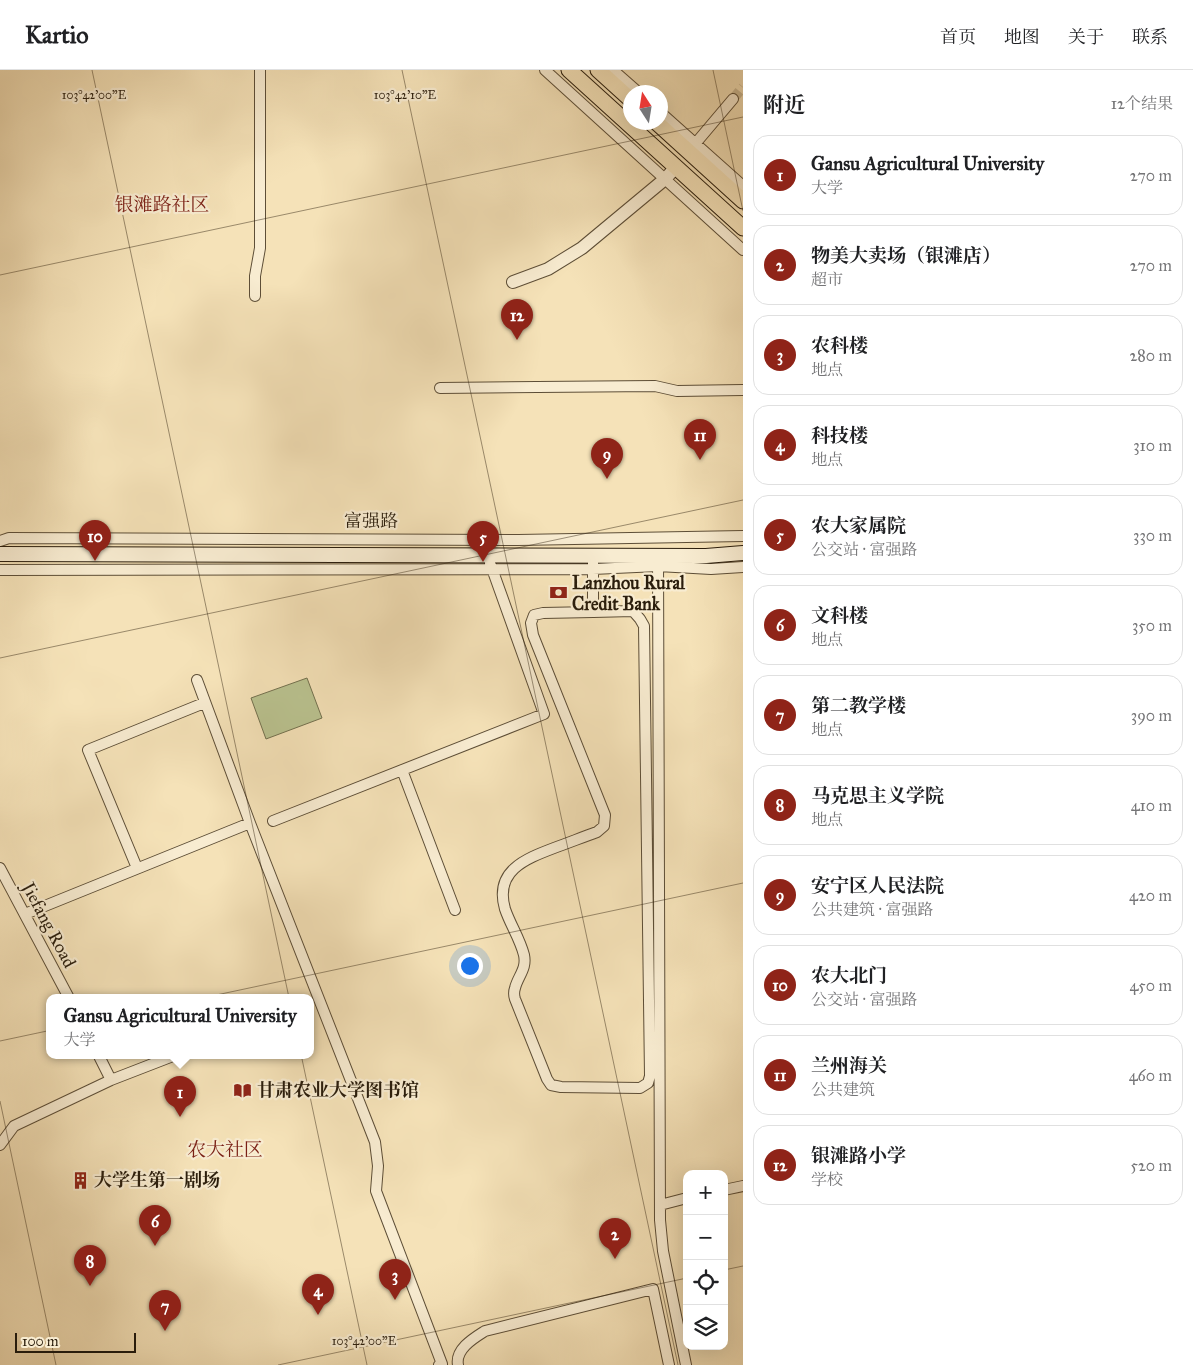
<!DOCTYPE html>
<html lang="zh">
<meta charset="utf-8">
<style>
body{margin:0;font-family:"IM FELL Great Primer","Noto Serif SC",serif;background:#f6f6f6;color:#202124}
.controls{position:absolute;right:15px;bottom:15px;display:grid;overflow:hidden;border-radius:10px;box-shadow:0 5px 20px #0002}
.controls button{width:45px;height:45px;display:grid;place-items:center;padding:0;border:0;border-bottom:1px solid #e0e0e0;background:#fff;color:#202124;font:25px sans-serif}
.compass{position:absolute;left:623px;top:15px;width:45px;height:45px;border-radius:50%;background:#fff;box-shadow:0 5px 20px #0002;rotate:348deg}
.scale{position:absolute;left:15px;bottom:12px;width:121px;box-sizing:border-box;padding-left:5px;border:2px solid #2a1d0c;border-top:0;font-size:14px;line-height:18px;white-space:nowrap;color:#2a1d0c;-webkit-text-stroke:4px #f8ecd1;paint-order:stroke}
.you{position:absolute;left:469px;top:895px;width:18px;height:18px;margin:-12px;border:4px solid #fff;border-radius:50%;background:#1a73e8;box-shadow:0 0 0 8px #1a73e833}
.badge{display:grid;place-items:center;width:32px;height:32px;border-radius:50%;background:#8f2418;color:#fff;font-size:16px;font-weight:700}
.pin{position:absolute;translate:-50% -41px;filter:drop-shadow(0 1px 2px #0008)}
.pin::after{content:'';position:absolute;top:26px;width:18px;height:15px;background:inherit;clip-path:polygon(0 0,100% 0,50% 100%)}
.popup{position:absolute;left:46px;top:924px;width:268px;height:65px;box-sizing:border-box;display:grid;place-content:center;border-radius:10px;background:#fff;filter:drop-shadow(0 1px 4px #0005);font-size:16px;white-space:nowrap;color:#757577}
.popup b{font-size:19px;color:#202124}
.popup::after{content:'';position:absolute;left:50%;top:100%;margin-left:-10px;border:10px solid transparent;border-top-color:#fff}
.list{margin:0;padding:0;list-style:none}
h2{display:flex;justify-content:space-between;align-items:center;height:65px;margin:0;padding:0 20px;font-size:21px}
h2 small{font-size:16px;font-weight:400;color:#757577}
.list li{display:grid;grid-template-columns:32px 1fr auto;gap:15px;align-items:center;box-sizing:border-box;height:80px;margin:0 10px 10px;padding:0 10px;border:1px solid #e0e0e0;border-radius:15px}
.list b{display:block;font-size:19px;white-space:nowrap}
.list p{margin:0;font-size:16px;white-space:nowrap;color:#757577}
.list em{font-size:16px;font-style:normal;color:#757577}
.icon{flex:none;width:28px;height:28px;fill:none;stroke:currentColor;stroke-width:2;stroke-linecap:round;stroke-linejoin:round}
.map{position:relative;flex:none;width:743px;height:1295px;overflow:hidden}
header{display:flex;align-items:center;gap:30px;box-sizing:border-box;height:70px;padding:0 25px;background:#fff;border-bottom:1px solid #e0e0e0}
header strong{font-size:24px}
nav{display:flex;gap:28px;margin-inline-start:auto;font-size:18px}
main{display:flex}
aside{flex:1;background:#fff}
.map>svg:first-child{display:block}
.green{fill:#bac390;stroke:#72704e}
.lines{fill:none;stroke-linecap:round;stroke-linejoin:round}
.minor-tunnel{stroke:#ccbb96;stroke-width:10;stroke-dasharray:10 5;stroke-linecap:butt}
.minor-casing{stroke:#5d4e37;stroke-width:12}
.tertiary-casing{stroke:#5d4e37;stroke-width:14}
.secondary-casing{stroke:#2a1d0c;stroke-width:16}
.primary-casing{stroke:#2a1d0c;stroke-width:17}
.minor{stroke:#f8ecd1;stroke-width:10}
.tertiary{stroke:#f8ecd1;stroke-width:12}
.secondary{stroke:#f8ecd1;stroke-width:14}
.primary{stroke:#f5e2b8;stroke-width:15}
.ticks{fill:none;stroke:#2a1d0c;stroke-width:1;stroke-opacity:0.45}
.labels{text-anchor:middle;dominant-baseline:central;stroke-width:4.5;stroke-linejoin:round;paint-order:stroke}
.street-label{font-size:18px;fill:#2a1d0c;stroke:#f8ecd1}
.poi-label{font-size:18px;font-weight:bold;fill:#2a1d0c;stroke:#f8ecd1;text-anchor:start}
.neighbourhood-label{font-size:19px;fill:#7a1f14;stroke:#f8ecd1}
.ticks-label{font-size:12px;text-anchor:middle;fill:#2a1d0c;stroke:#f8ecd1;stroke-width:4.5;stroke-linejoin:round;paint-order:stroke}
</style>
<header>
<strong>Kartio</strong>
<nav><a>首页</a><a>地图</a><a>关于</a><a>联系</a></nav>
</header>
<main>
<div class="map">
<svg width="743" height="1295" viewBox="0 0 743 1295">
<rect width="100%" height="100%" fill="#f5e2b8"/>
<filter id="stains"><feTurbulence type="fractalNoise" baseFrequency=".004" numOctaves="4"/><feColorMatrix values="0 0 0 0 .2 0 0 0 0 .09 0 0 0 0 .02 0 0 0 .5 -.17"/></filter>
<radialGradient id="worn" r=".72"><stop offset=".6" stop-color="#630" stop-opacity="0"/><stop offset="1" stop-color="#630" stop-opacity=".3"/></radialGradient>
<!-- green -->
<path class="green" d="M307,608l15,40 -56,21 -15,-41z"/>
<g class="lines">
<!-- minor-tunnel -->
<path class="minor-tunnel" d="M733,29l10,-12"/>
<defs>
<path id="minor" d="M545,0l198,180
M613,0l25,22
M660,42l83,74
M695,74l38,-45
M255,226v-20l5,-28v-178
M440,318l215,-2 22,5 66,-1
M0,471l9,-3 509,2 225,-4
M658,485l2,665 3,31 23,114
M0,500l593,-1 65,-3 53,3 32,-2
M593,542l40,-1 7,8 4,7 6,450 -2,7 -8,5 -79,-1 -10,-2 -4,-6 -32,-80c-1,-3 -1,-8 0,-11 3,-12 12,-19 9,-33 -4,-16 -14,-31 -19,-46 -11,-38 20,-50 49,-61 14,-5 29,-11 43,-16l7,-6 1,-11 -72,-180 -2,-12 3,-8 9,-2 50,-1v-57
M197,610l53,143 125,319 3,24 -2,25 66,173 -3,1
M402,700l53,140
M273,751l271,-107 -54,-151
M0,798l69,130
M137,798l-49,-118 116,-47
M25,844l225,-91
M99,986l12,24
M0,1075l14,-19 97,-46 62,-24
M724,1120l19,-4
M660,1135l27,-7
M458,1295c-3,-16 16,-27 27,-34l168,-42 16,76"/>
<path id="tertiary" d="M513,212l35,-13 34,-21 83,-69 11,-12"/>
<path id="secondary" d="M0,484l706,2 37,-3"/>
<path id="primary" d="M569,0l174,158
M598,0l32,29
M656,52l87,79"/>
</defs>
<!-- minor casing -->
<use href="#minor" class="minor-casing"/>
<!-- tertiary casing -->
<use href="#tertiary" class="tertiary-casing"/>
<!-- secondary casing -->
<use href="#secondary" class="secondary-casing"/>
<!-- primary casing -->
<use href="#primary" class="primary-casing"/>
<!-- minor -->
<use href="#minor" class="minor"/>
<!-- tertiary -->
<use href="#tertiary" class="tertiary"/>
<!-- secondary -->
<use href="#secondary" class="secondary"/>
<!-- primary -->
<use href="#primary" class="primary"/>
</g>
<!-- ticks -->
<path class="ticks" d="M92,0l275,1295M402,0l276,1295M713,0l30,141M0,205l743,-158M0,588l743,-158M0,971l743,-158M0,1031l56,264M724,1200l19,-4M278,1295l409,-87"/>
<!-- icons -->
<defs>
<symbol id="bank-bare" viewBox="-9 -9 18 18"><path d="M-6-4H6V4H-6ZM0-2.3a2.3 2.3 0 1 0 0 4.6a2.3 2.3 0 1 0 0-4.6Z" fill="#8f2418" stroke="#f8ecd1" stroke-width="2.5" paint-order="stroke"/></symbol>
<symbol id="library-bare" viewBox="-9 -9 18 18"><path d="M-6-4Q-3-5.5-.7-3.5V5Q-3 3-6 4ZM6-4Q3-5.5 .7-3.5V5Q3 3 6 4Z" fill="#8f2418" stroke="#f8ecd1" stroke-width="2.5" paint-order="stroke"/></symbol>
<symbol id="building-bare" viewBox="-9 -9 18 18"><path d="M-4-6H4V6H1V3H-1V6H-4ZM-2.5-4.3h1.7v1.8h-1.7ZM.8-4.3h1.7v1.8H.8ZM-2.5-1h1.7V.8h-1.7ZM.8-1h1.7V.8H.8Z" fill="#8f2418" stroke="#f8ecd1" stroke-width="2.5" paint-order="stroke"/></symbol>
</defs>
<g fill-rule="evenodd">
<use href="#bank-bare" x="546" y="510" width="25" height="25"/>
<use href="#library-bare" x="230" y="1008" width="25" height="25"/>
<use href="#building-bare" x="68" y="1098" width="25" height="25"/>
</g>
<g class="labels">
<!-- street labels -->
<g class="street-label">
<text x="371" y="451">富强路</text>
<text transform="translate(49 855) rotate(62)">Jiefang Road</text>
</g>
<!-- poi labels -->
<g class="poi-label">
<text x="572" y="513">Lanzhou Rural<tspan x="572" dy="21">Credit Bank</tspan></text>
<text x="257" y="1020">甘肃农业大学图书馆</text>
<text x="94" y="1110">大学生第一剧场</text>
</g>
<!-- neighbourhood labels -->
<g class="neighbourhood-label">
<text x="162" y="134">银滩路社区</text>
<text x="225" y="1079">农大社区</text>
</g>
</g>
<g class="ticks-label">
<text x="94" y="29">103°42'00"E</text>
<text x="405" y="29">103°42'10"E</text>
<text x="364" y="1275">103°42'00"E</text>
</g>
<rect width="100%" height="100%" filter="url(#stains)"/>
<rect width="100%" height="100%" fill="url(#worn)"/>
</svg>
<div class="controls">
<button>+</button>
<button>−</button>
<button><svg class="icon" aria-label="locate" viewBox="0 0 24 24"><circle cx="12" cy="12" r="6"/><path d="M12 2v4M12 18v4M2 12h4M18 12h4"/></svg></button>
<button><svg class="icon" aria-label="layers" viewBox="0 0 24 24"><path d="M12 4l9 5-9 5-9-5zM3 14l9 5 9-5"/></svg></button>
</div>
<svg class="compass" viewBox="-18 -18 36 36"><path d="M0-13l5 13h-10z" fill="#e53935"/><path d="M0 13l5-13h-10z" fill="#757577"/></svg>
<div class="scale">100 m</div>
<div class="you"></div>
<div class="pin badge" style="left:180px;top:1047px">1</div>
<div class="popup"><b>Gansu Agricultural University</b>大学</div>
<div class="pin badge" style="left:615px;top:1189px">2</div>
<div class="pin badge" style="left:395px;top:1230px">3</div>
<div class="pin badge" style="left:318px;top:1245px">4</div>
<div class="pin badge" style="left:483px;top:492px">5</div>
<div class="pin badge" style="left:155px;top:1176px">6</div>
<div class="pin badge" style="left:165px;top:1261px">7</div>
<div class="pin badge" style="left:90px;top:1216px">8</div>
<div class="pin badge" style="left:607px;top:409px">9</div>
<div class="pin badge" style="left:95px;top:491px">10</div>
<div class="pin badge" style="left:700px;top:390px">11</div>
<div class="pin badge" style="left:517px;top:270px">12</div>
</div>
<aside>
<h2>附近<small>12个结果</small></h2>
<ul class="list">
<li><span class="badge">1</span><div><b>Gansu Agricultural University</b><p>大学</p></div><em>270 m</em></li>
<li><span class="badge">2</span><div><b>物美大卖场（银滩店）</b><p>超市</p></div><em>270 m</em></li>
<li><span class="badge">3</span><div><b>农科楼</b><p>地点</p></div><em>280 m</em></li>
<li><span class="badge">4</span><div><b>科技楼</b><p>地点</p></div><em>310 m</em></li>
<li><span class="badge">5</span><div><b>农大家属院</b><p>公交站 · 富强路</p></div><em>330 m</em></li>
<li><span class="badge">6</span><div><b>文科楼</b><p>地点</p></div><em>350 m</em></li>
<li><span class="badge">7</span><div><b>第二教学楼</b><p>地点</p></div><em>390 m</em></li>
<li><span class="badge">8</span><div><b>马克思主义学院</b><p>地点</p></div><em>410 m</em></li>
<li><span class="badge">9</span><div><b>安宁区人民法院</b><p>公共建筑 · 富强路</p></div><em>420 m</em></li>
<li><span class="badge">10</span><div><b>农大北门</b><p>公交站 · 富强路</p></div><em>450 m</em></li>
<li><span class="badge">11</span><div><b>兰州海关</b><p>公共建筑</p></div><em>460 m</em></li>
<li><span class="badge">12</span><div><b>银滩路小学</b><p>学校</p></div><em>520 m</em></li>
</ul>
</aside>
</main>
